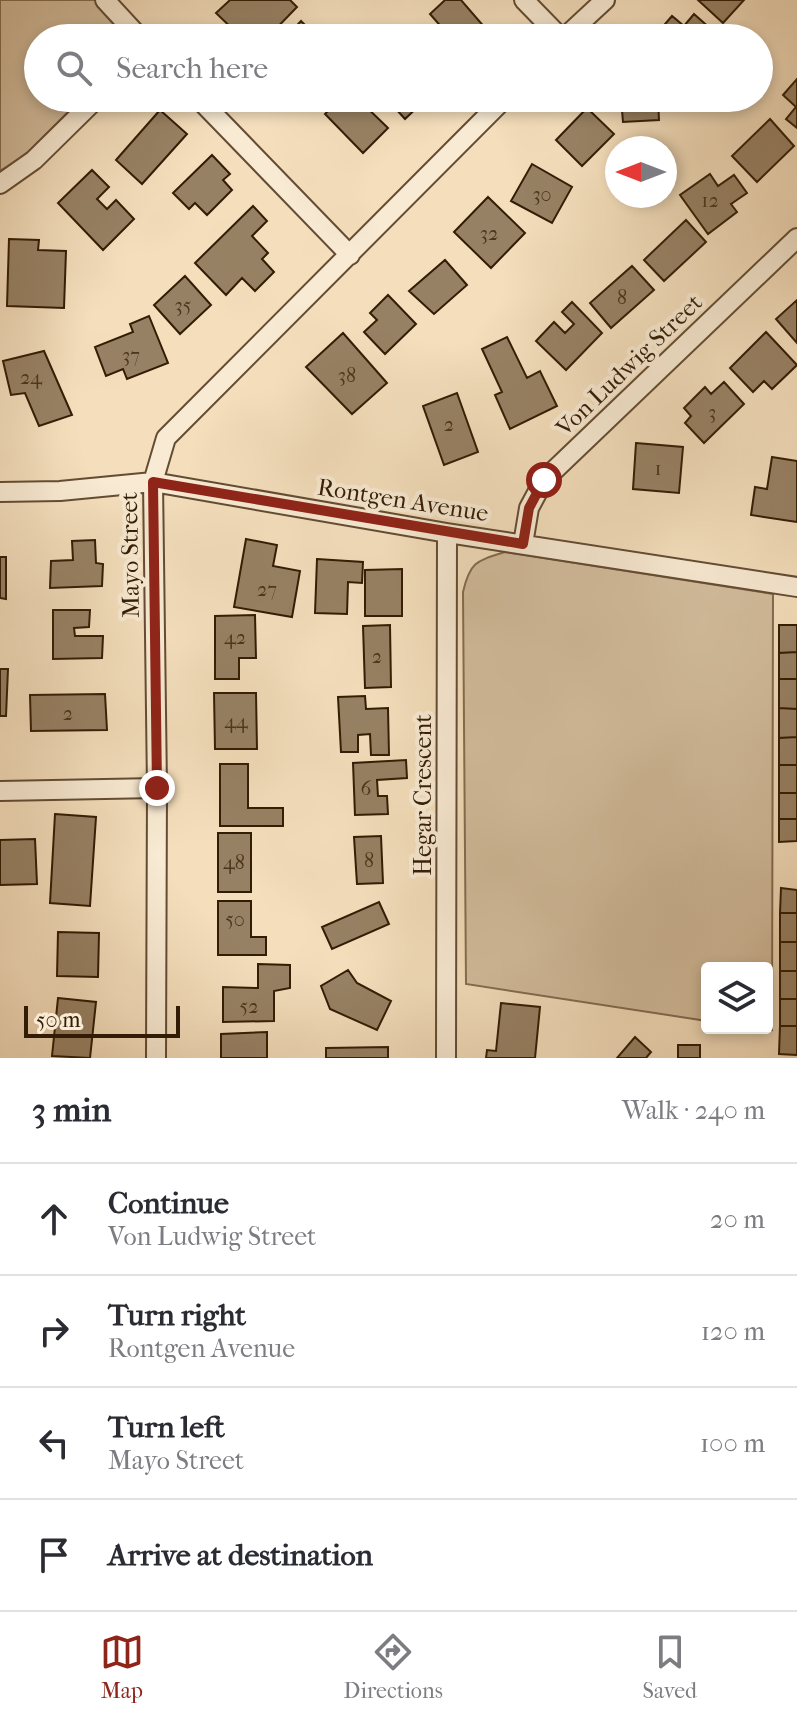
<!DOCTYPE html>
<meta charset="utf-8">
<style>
body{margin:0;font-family:"IM FELL French Canon",serif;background:#f2f2f3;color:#2b2b33}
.controls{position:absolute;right:24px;bottom:24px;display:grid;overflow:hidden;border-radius:8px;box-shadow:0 4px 12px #0003}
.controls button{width:72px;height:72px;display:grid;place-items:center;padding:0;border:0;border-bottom:2px solid #e1e1e2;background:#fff;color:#2b2b33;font:40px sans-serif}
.compass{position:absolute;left:605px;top:136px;width:72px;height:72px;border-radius:50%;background:#fff;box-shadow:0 4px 12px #0003;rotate:270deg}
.scale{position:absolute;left:24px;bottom:20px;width:156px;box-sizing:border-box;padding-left:8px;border:4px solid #331c05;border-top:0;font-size:22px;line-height:28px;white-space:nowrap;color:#331c05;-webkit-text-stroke:6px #f8ead3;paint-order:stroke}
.stop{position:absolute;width:24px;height:24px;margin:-18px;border:6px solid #8f2418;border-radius:50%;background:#fff}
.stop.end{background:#8f2418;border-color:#fff;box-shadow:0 2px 8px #0008}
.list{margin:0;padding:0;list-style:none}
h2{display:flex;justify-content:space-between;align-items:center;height:104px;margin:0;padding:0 32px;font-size:34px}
h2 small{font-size:26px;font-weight:400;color:#7c7c81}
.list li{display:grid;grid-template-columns:52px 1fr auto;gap:24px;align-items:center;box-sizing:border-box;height:112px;padding:0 32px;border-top:2px solid #e1e1e2}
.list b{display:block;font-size:30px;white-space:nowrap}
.list p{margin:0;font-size:26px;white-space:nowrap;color:#7c7c81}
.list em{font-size:26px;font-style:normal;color:#7c7c81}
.icon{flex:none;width:44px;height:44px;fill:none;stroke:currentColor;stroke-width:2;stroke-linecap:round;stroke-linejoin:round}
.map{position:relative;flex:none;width:797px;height:1058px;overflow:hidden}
.search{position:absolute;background:#fff;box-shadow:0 4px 12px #0003;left:24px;right:24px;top:24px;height:88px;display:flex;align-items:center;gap:20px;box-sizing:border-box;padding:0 28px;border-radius:44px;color:#7c7c81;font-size:30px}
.sheet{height:552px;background:#fff}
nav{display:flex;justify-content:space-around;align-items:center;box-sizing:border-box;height:112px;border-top:2px solid #e1e1e2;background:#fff;font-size:22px;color:#7c7c81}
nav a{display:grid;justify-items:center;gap:4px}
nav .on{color:#8f2418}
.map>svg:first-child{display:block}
.green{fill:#d3bd9d;stroke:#836c51;stroke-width:2}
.building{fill:#978164;stroke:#331c05;stroke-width:2}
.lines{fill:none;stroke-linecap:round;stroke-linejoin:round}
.street-casing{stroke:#634c33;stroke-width:22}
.street{stroke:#f8ead3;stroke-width:18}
.route{stroke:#8f2418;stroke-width:10}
.labels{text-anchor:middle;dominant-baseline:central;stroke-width:8;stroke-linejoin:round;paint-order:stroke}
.number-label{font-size:20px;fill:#4c351d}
.street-label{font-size:24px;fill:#331c05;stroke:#f8ead3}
</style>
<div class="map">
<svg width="797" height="1058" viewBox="0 0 797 1058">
<rect width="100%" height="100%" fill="#f4debc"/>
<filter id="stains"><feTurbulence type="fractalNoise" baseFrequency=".0025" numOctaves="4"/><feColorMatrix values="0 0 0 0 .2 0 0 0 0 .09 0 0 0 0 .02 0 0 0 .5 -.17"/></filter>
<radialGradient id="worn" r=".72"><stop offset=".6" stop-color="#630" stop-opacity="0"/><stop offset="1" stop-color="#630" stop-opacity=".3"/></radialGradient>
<!-- green -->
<path class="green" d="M0,0h100l19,21 5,17h-86v60h44l-59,59 -23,14z
M505,552l268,42 -1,436 -16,-2h11v-60h-60v53l-241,-37 -3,-392c7,-30 13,-31 42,-40z"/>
<!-- building -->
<path class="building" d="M230,0h60l7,7 -30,31h-25l-26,-25z
M445,0h16l32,37 -42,1 -21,-24z
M698,0h46l-21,23z
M694,14l27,24h-68l19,-22 12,10z
M301,21l17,17h-33z
M797,79v49l-11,-9 10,-12 -13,-12z
M341,98h16l31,30 -25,25 -38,-39z
M386,98h41l-22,21z
M621,98h37l1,22 -36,2z
M687,98h24l-11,12z
M587,108l27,26 -32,32 -26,-26z
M160,110l27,24 -45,50 -26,-24z
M770,119l24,27 -37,36 -25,-26z
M212,155l18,19 -7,6 9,10 -25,25 -12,-12 -6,6 -16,-16z
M532,164l40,23 -20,36 -41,-22z
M92,170l17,17 -12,12 10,10 9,-9 18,19 -31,31 -45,-47z
M710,174l8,12 16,-11 13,18 -16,11 6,8 -29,22 -28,-39z
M488,197l37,36 -34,35 -37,-36z
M253,206l14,15 -15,15 16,17 -6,6 12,13 -19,19 -13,-13 -16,17 -31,-32z
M686,220l20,22 -42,39 -20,-21z
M9,239l30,1 -1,10 28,1 -2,57 -57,-2z
M445,260l22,25 -33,29 -25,-23z
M632,266l22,24 -43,38 -21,-25z
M185,276l26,29 -31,29 -26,-29z
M388,295l28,29 -31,30 -21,-22 13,-12 -7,-7z
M797,300v43l-21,-24z
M572,302l30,31 -36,37 -30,-29 18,-19 11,11 9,-9 -12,-12z
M149,316l19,47 -41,16 -4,-10 -17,7 -11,-29 38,-15 -3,-8z
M766,332l31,33 -25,24 -8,-8 -11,11 -23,-24z
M343,333l44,50 -35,31 -46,-47z
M507,337l20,41 13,-7 17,35 -47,23 -15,-34 7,-3 -20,-43z
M44,351l28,64 -33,11 -14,-33 -14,2 -8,-34z
M724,382l20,22 -40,39 -19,-20 6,-7 -7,-8 21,-21 6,7z
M457,393l21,59 -34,13 -21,-59z
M636,443l47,4 -4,46 -46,-4z
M772,457l25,4v61l-46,-7 4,-28 12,2z
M246,539l31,6 -4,21 27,5 -8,46 -58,-10z
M95,540l1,23 7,1 -1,22 -52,2 1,-27 22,-1 -1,-19z
M0,557h6v42l-6,-1z
M317,559l46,3 -1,21 -14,-1 -1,32 -32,-1z
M402,569v47h-37v-46z
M53,610h37l-1,17 -15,1 1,8h28l-1,22 -49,1z
M255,615l1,43h-17v21h-24v-63z
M390,625l1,62 -26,1 -2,-62z
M779,625h18v27l-18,1z
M797,652v27h-18v-26z
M0,669h8l-2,47h-6z
M779,679h18v30l-18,-1z
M214,693h42l1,56h-42z
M105,694l2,36 -76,1 -1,-36z
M365,696l1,13 22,-1 1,47h-18l-1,-21 -12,1v17h-17l-3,-55z
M779,708l18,1v28l-18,1z
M797,737v28h-18v-27z
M406,760l1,18 -30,2 1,16h9l1,18 -33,1 -2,-52z
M220,764h28v44h35v18h-63z
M779,765h18v28h-18z
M779,793h18v26h-18z
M55,814l41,3 -6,89 -40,-3z
M779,819h18v22l-18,1z
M218,833h33v59h-33z
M381,836l2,47 -26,1 -3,-47z
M35,839l2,45 -37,1v-45z
M781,888l16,2v23h-17z
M218,901h33v36h15v18h-48z
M379,902l10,22 -57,25 -10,-22z
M780,913h17v29h-17z
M58,932l41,1 -1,44 -41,-1z
M780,942h17v29h-17z
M258,964l32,1v23l-16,3v30l-51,1v-35l35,1z
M348,970l9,13 34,18 -14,29 -47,-21 -9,-23z
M780,971h17v28h-17z
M58,998l38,4 -6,56 -38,-2z
M780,999h17v27h-17z
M501,1003l39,4 -5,51h-49l1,-8 9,1z
M780,1026h17v29l-18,-1z
M267,1032v26h-46v-24z
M635,1037l16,15 -5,6h-29z
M678,1045h22v13h-22z
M388,1047v11h-62v-10z"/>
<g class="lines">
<defs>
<path id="street" d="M105,0l35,38
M524,0l37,38
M564,38l41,-38
M198,98l152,157
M0,184l34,-24 63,-62
M0,492l60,-1 93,-9 294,51 350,54
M523,544l6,-36 15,-28 253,-242
M0,791l157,-3
M156,1058l1,-270 -4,-306 13,-44 339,-340
M446,1058l1,-525"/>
</defs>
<!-- street casing -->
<use href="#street" class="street-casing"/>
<!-- street -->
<use href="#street" class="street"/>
</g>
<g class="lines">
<!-- route -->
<path class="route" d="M157,788l-4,-306 370,62 6,-36 15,-28"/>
</g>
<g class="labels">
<!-- number labels -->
<g class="number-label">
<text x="542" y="194">30</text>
<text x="710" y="200">12</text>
<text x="489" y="233">32</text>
<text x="622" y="297">8</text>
<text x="183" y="305">35</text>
<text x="131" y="355">37</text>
<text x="347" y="375">38</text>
<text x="31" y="377">24</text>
<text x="712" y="412">3</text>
<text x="449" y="424">2</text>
<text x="658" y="468">1</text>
<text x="267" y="589">27</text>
<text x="235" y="637">42</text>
<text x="377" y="656">2</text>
<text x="68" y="713">2</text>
<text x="236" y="721">44</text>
<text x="366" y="788">6</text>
<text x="369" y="860">8</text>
<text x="234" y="862">48</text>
<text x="235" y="919">50</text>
<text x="249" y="1006">52</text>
</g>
<!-- street labels -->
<g class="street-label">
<text transform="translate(629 365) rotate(-44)">Von Ludwig Street</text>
<text transform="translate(403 500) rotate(9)">Rontgen Avenue</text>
<text transform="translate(130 555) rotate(-91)">Mayo Street</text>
<text transform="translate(423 795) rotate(-90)">Hegar Crescent</text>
</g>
</g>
<rect width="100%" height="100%" filter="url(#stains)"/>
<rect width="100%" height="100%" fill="url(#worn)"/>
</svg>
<div class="controls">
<button><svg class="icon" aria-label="layers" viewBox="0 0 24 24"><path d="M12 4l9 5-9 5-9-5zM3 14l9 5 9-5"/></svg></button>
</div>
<svg class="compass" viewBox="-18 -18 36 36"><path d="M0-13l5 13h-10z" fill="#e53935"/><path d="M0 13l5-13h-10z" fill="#7c7c81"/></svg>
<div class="scale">50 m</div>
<div class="stop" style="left:544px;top:480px"></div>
<div class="stop end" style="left:157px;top:788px"></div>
<div class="search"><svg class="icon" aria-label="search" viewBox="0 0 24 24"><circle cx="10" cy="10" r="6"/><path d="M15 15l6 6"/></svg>Search here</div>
</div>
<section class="sheet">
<h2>3 min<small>Walk · 240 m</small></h2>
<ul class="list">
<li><svg class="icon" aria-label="ahead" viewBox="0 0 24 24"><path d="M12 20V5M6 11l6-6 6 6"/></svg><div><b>Continue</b><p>Von Ludwig Street</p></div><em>20 m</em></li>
<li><svg class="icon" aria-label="right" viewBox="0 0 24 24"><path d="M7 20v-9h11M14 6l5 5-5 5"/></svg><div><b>Turn right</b><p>Rontgen Avenue</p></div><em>120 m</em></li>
<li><svg class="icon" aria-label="left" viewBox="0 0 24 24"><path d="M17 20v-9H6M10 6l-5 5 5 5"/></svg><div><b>Turn left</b><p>Mayo Street</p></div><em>100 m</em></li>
<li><svg class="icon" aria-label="arrive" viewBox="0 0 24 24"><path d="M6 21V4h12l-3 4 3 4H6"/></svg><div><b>Arrive at destination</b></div></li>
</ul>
</section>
<nav>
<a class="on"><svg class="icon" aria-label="map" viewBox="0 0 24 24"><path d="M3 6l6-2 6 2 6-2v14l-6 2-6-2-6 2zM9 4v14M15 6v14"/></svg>Map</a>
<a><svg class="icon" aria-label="directions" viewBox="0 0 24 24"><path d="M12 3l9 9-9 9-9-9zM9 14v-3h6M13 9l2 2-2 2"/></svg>Directions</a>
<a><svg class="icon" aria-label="saved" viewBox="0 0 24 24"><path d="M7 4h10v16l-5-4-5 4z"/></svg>Saved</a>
</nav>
